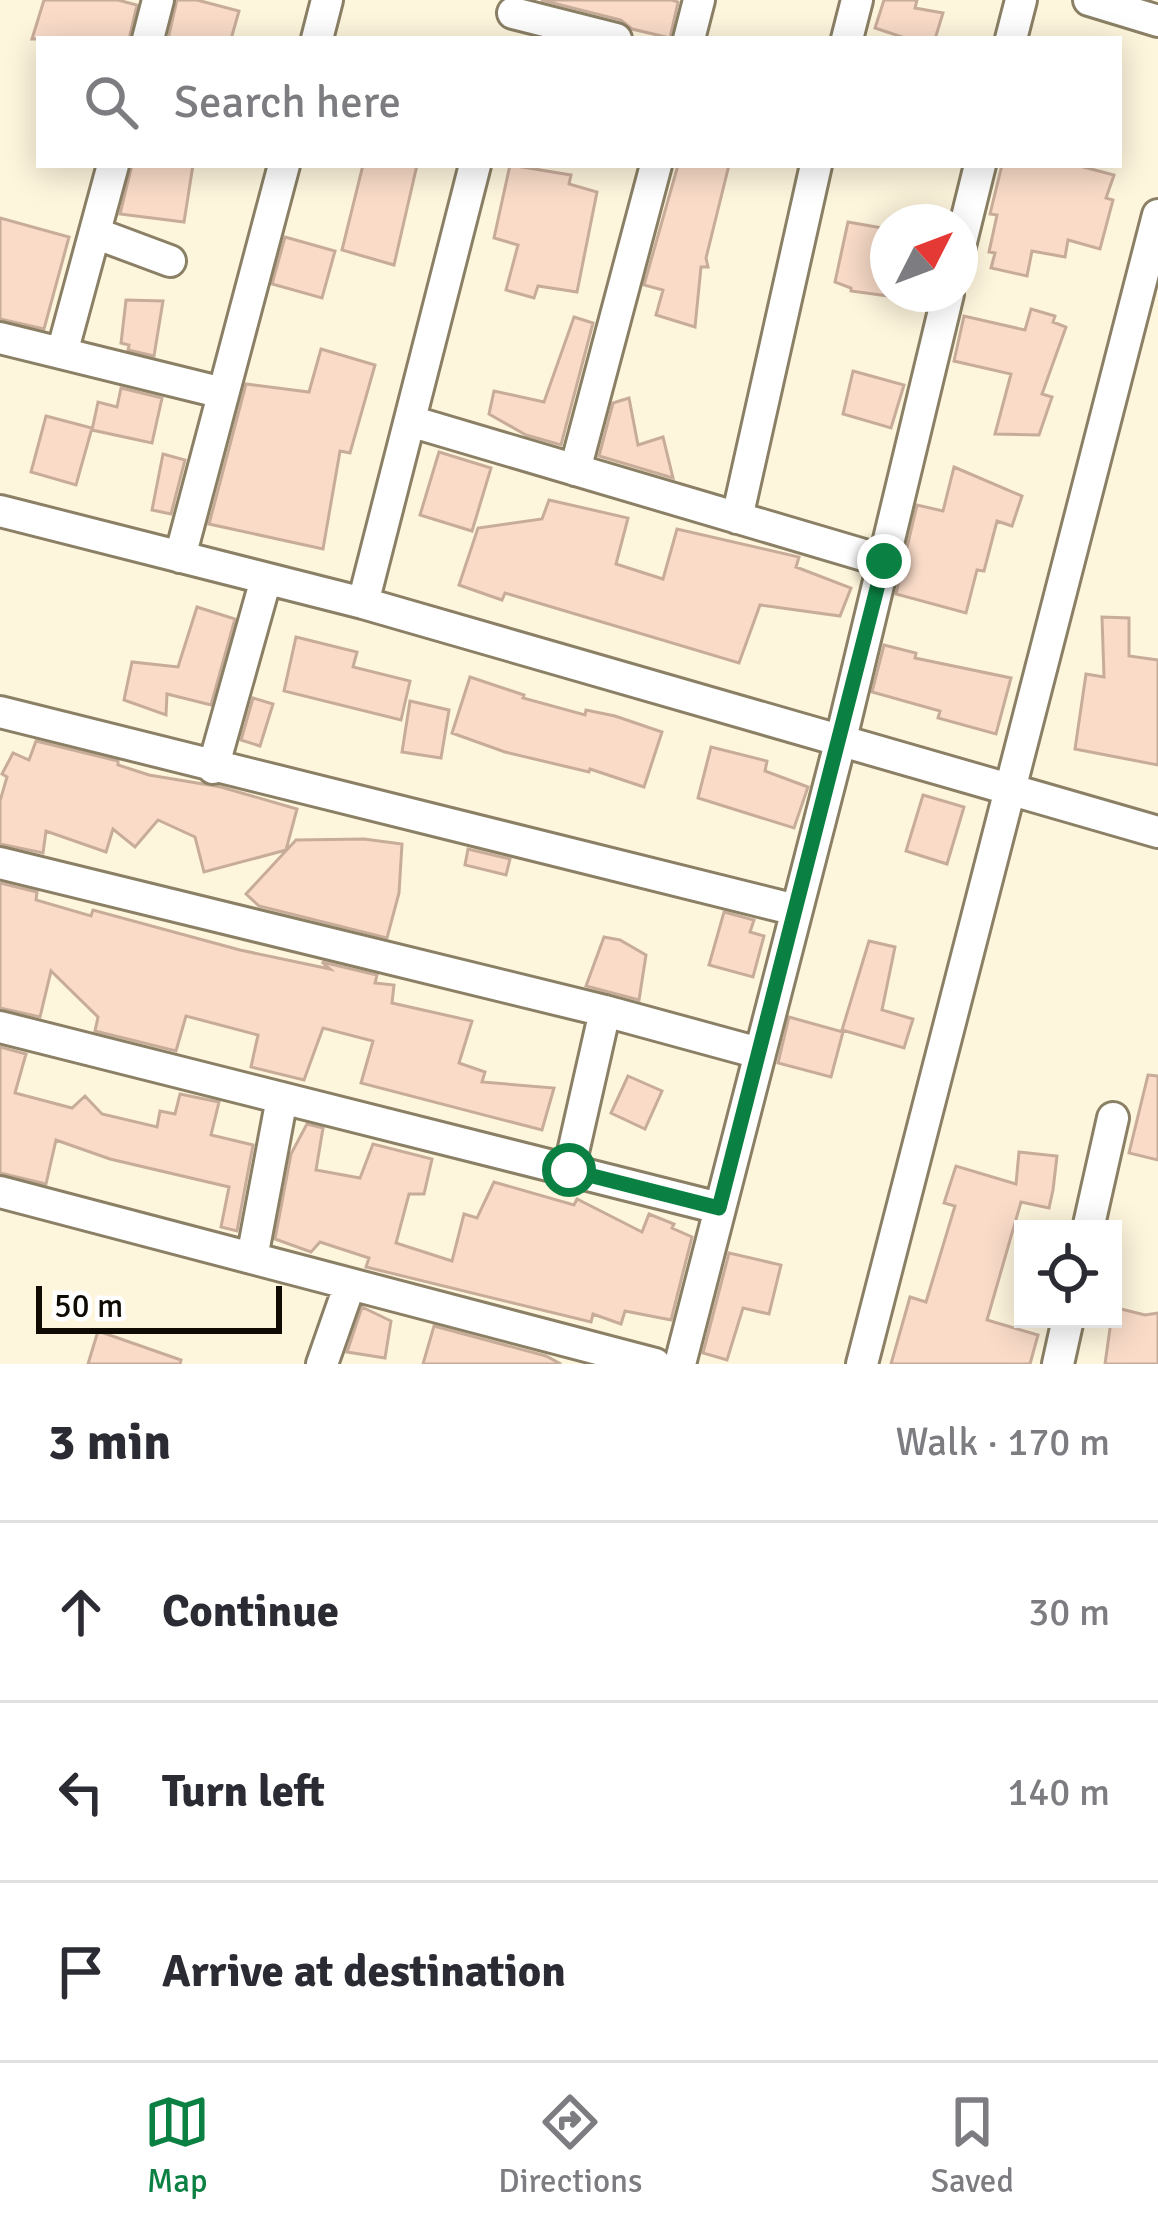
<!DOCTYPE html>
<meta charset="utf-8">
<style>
body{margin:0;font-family:Signika,sans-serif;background:#f7f7f7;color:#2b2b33}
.controls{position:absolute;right:36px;bottom:36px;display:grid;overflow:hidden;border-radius:0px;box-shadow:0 6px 30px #0003}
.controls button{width:108px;height:108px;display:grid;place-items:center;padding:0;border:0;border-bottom:3px solid #e1e1e2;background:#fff;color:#2b2b33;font:60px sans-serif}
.compass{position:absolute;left:870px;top:204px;width:108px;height:108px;border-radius:50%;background:#fff;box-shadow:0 6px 30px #0003;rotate:48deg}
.scale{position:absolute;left:36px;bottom:30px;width:246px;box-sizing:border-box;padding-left:12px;border:6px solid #0f0b03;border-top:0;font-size:33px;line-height:42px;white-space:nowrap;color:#0f0b03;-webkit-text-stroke:9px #fff;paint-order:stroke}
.stop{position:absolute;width:36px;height:36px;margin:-27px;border:9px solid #0b8043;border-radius:50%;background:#fff}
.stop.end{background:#0b8043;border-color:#fff;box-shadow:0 3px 12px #0008}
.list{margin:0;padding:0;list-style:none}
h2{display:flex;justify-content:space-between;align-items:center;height:156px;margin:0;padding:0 48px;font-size:51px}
h2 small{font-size:39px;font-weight:400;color:#7c7c81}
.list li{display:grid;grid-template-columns:78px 1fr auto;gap:36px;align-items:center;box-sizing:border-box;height:180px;padding:0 48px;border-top:3px solid #e1e1e2}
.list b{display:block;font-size:45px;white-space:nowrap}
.list em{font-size:39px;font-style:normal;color:#7c7c81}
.icon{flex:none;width:66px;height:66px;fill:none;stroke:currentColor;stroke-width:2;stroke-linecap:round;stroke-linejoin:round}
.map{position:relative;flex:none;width:1158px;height:1364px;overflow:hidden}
.search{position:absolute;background:#fff;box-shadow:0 6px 30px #0003;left:36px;right:36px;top:36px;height:132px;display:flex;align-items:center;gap:30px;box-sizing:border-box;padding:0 42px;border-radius:0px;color:#7c7c81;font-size:45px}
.sheet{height:696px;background:#fff}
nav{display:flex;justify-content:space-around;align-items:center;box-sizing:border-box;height:168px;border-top:3px solid #e1e1e2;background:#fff;font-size:33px;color:#7c7c81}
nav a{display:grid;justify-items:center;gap:6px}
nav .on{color:#0b8043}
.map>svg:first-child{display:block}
.building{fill:#f9dbc8;stroke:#c8ac9a;stroke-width:3}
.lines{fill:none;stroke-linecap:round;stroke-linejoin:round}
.street-casing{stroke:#8b8065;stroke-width:36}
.street{stroke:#fff;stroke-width:30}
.route{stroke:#0b8043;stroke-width:15}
</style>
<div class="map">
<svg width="1158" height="1364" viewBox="0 0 1158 1364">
<rect width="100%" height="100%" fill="#fef5dd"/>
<!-- building -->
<path class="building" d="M44,0h74l19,5 -8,34h-97z
M177,0h20l42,11 -8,28h-63z
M541,0h131l6,2 -8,36 -38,-9 -11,-9z
M884,0h33l-2,8 28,5 -8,26h-27l-33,-11z
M132,165h61l-9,57 -64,-8z
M363,165h54l-23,100 -52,-15z
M510,165l61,10 -2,9 28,8 -20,100 -39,-6 -4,12 -28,-8 12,-45 -24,-7z
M678,165h51l-23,93 2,9h-7l-6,60 -39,-12 7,-25 -19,-5z
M1002,165h74l38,10 -8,23 7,2 -13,49 -32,-9 -3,17 -33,-6 -5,25 -36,-8 4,-15 -6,-1 8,-37 -7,-1z
M0,218l69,19 -25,92 -44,-10z
M848,222l40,7v67l-37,-5v-3l-16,-6z
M285,237l50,14 -13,47 -50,-14z
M126,300l37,1 -9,55 -26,-6 1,-5 -8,-2z
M1031,309l24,7 -2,6 13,5 -24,67 10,3 -13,38 -44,-1 16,-60 -57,-13 10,-45 61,14z
M574,317l19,6 -32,122 -35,-10 -37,-21 5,-23 50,11z
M321,349l54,16 -25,88 -10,-2 -17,98 -114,-25 37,-140 63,8z
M853,371l51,14 -13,43 -48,-14z
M121,388l41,10 -10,45 -60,-13 6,-28 19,5z
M629,398l9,47 25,-8 10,41 -74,-22 14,-53z
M46,416l46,12 -16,57 -45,-13z
M439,452l52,16 -19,63 -52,-16z
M163,454l22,6 -14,54 -19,-4z
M954,467l68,29 -10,30 -15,-5 -13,50 -7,-1 -11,43 -70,-19 21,-89 26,6z
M549,500l79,18 -12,46 47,15 14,-50 122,28 -3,10 55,21 -11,28 -80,-11 -21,58 -234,-70 -3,7 -43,-15 19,-57 64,-9z
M197,607l38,12 -24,86 -44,-11 -1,21 -42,-15 8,-38 46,5z
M1102,617l27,1v38l29,4v105l-83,-16 11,-75 18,3z
M296,637l61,15 -4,15 57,14 -9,39 -117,-29z
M884,645l32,8 -1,5 96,20 -15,56 -58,-16 2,-7 -68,-19z
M470,677l54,18 -1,3 62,17 1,-5 29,6 47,16 -18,55 -54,-18 -1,3 -84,-20 -53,-19z
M253,698l20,6 -13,42 -19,-6z
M410,701l39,9 -8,48 -39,-6z
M36,741l82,20v4l31,10 72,12 76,22 -11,41 -82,22 -9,-35 -37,-17 -23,27 -22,-18 -7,23 -60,-21 -3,22 -43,-9v-43l7,-24 -5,-3 11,-21 16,7z
M711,747l56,14 -2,10 43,16 -14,41 -96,-30z
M923,795l41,12 -17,57 -41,-13z
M364,839l38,5 -3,49 -12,45 -128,-32 -13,-12 50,-54z
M468,849l42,10 -4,16 -41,-10z
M0,883l37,9 -1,8 55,16 2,-6 147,40 90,19 -8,-7 55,13 -2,8 19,2 -2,18 80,18 -13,42 26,9 -3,10 72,6 -12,42 -181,-47 12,-42 -50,-13 -19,52 -53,-13 7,-32 -72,-19 -10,35 -81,-20 3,-14 -47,-46 -11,46 -40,-9z
M724,912l30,8 -4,12 14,4 -11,41 -44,-12z
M604,937l16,3 26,15 -7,45 -53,-14z
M869,941l26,6 -13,63 31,9 -9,29 -62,-18z
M789,1017l54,15 -12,45 -53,-14z
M0,1047l26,7 -11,39 57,15 13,-12 17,18 55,13 3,-16 15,3 5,-20 39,8 -8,33 42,10 -16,86 -16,-4 8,-40 -119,-28 -54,-19 -10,44 -46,-11z
M1148,1075l10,1v84l-29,-7z
M628,1076l34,15 -17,38 -34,-16z
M307,1124l16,4 -7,42 44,8 13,-34 59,15 -8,35h-15l-13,49 56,18 12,-47 13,4 17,-36 80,23 3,-6 65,33 7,-18 25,10 -2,4 20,9 -21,83 -46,-9 -4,13 -28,-10 -2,8 -225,-55 3,-9 -49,-16 -9,10 -36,-13 16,-85z
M1019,1152l38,4 -4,34 -4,18 -28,-6 -34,118 51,15 -8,29h-139l19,-67 16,5 29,-96 -11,-3 12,-37 60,18z
M729,1253l52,12 -12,49 -26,-6 -16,52 -24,-7z
M362,1307l29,14 -6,37 -38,-6z
M1113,1307l32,8 13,-2v51h-53z
M434,1326l112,30 15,8h-138z
M98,1331l83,29 -1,4h-92z"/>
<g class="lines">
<defs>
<path id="street" d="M1089,0l69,21
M513,13l103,26
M148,39l10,-39
M317,39l10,-39
M689,39l10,-39
M847,39l10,-39
M1011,39l10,-39
M95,233l75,28
M960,246l20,-81
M0,338l223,55
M62,353l51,-188
M410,421l474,140
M575,470l81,-305
M0,511l363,92 795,229
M737,518l79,-353
M180,557l104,-392
M363,603l112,-438
M0,712l796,198
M213,768l53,-189
M0,863l605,148 154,42
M0,1027l719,181
M569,1170l36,-159
M0,1192l655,172
M1088,1229l25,-111
M252,1258l30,-160
M322,1364l28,-80
M680,1364l161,-625 107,-445
M862,1364l296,-1149
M1058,1364l10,-45"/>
</defs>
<!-- street casing -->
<use href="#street" class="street-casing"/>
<!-- street -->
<use href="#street" class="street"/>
</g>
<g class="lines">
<!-- route -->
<path class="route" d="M569,1170l150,38 165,-647"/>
</g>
</svg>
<div class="controls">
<button><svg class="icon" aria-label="locate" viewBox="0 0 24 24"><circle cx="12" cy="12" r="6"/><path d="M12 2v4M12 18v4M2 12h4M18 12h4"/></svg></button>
</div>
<svg class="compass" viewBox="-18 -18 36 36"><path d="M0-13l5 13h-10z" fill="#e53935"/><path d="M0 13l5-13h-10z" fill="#7c7c81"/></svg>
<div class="scale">50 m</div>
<div class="stop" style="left:569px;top:1170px"></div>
<div class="stop end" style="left:884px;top:561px"></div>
<div class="search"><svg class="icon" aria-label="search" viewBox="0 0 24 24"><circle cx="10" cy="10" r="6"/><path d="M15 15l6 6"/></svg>Search here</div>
</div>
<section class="sheet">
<h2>3 min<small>Walk · 170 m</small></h2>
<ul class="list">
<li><svg class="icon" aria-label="ahead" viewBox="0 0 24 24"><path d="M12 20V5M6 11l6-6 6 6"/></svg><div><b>Continue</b></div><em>30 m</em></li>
<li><svg class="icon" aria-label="left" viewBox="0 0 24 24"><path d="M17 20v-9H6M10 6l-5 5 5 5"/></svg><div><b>Turn left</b></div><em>140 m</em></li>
<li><svg class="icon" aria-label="arrive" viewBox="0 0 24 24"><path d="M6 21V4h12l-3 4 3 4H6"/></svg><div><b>Arrive at destination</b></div></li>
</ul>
</section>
<nav>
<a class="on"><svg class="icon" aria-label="map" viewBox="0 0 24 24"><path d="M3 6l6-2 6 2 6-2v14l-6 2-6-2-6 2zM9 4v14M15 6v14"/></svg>Map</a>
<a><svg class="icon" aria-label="directions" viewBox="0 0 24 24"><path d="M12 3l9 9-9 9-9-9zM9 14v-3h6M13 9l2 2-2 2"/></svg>Directions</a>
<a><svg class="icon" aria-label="saved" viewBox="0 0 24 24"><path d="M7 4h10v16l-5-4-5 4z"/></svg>Saved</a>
</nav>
